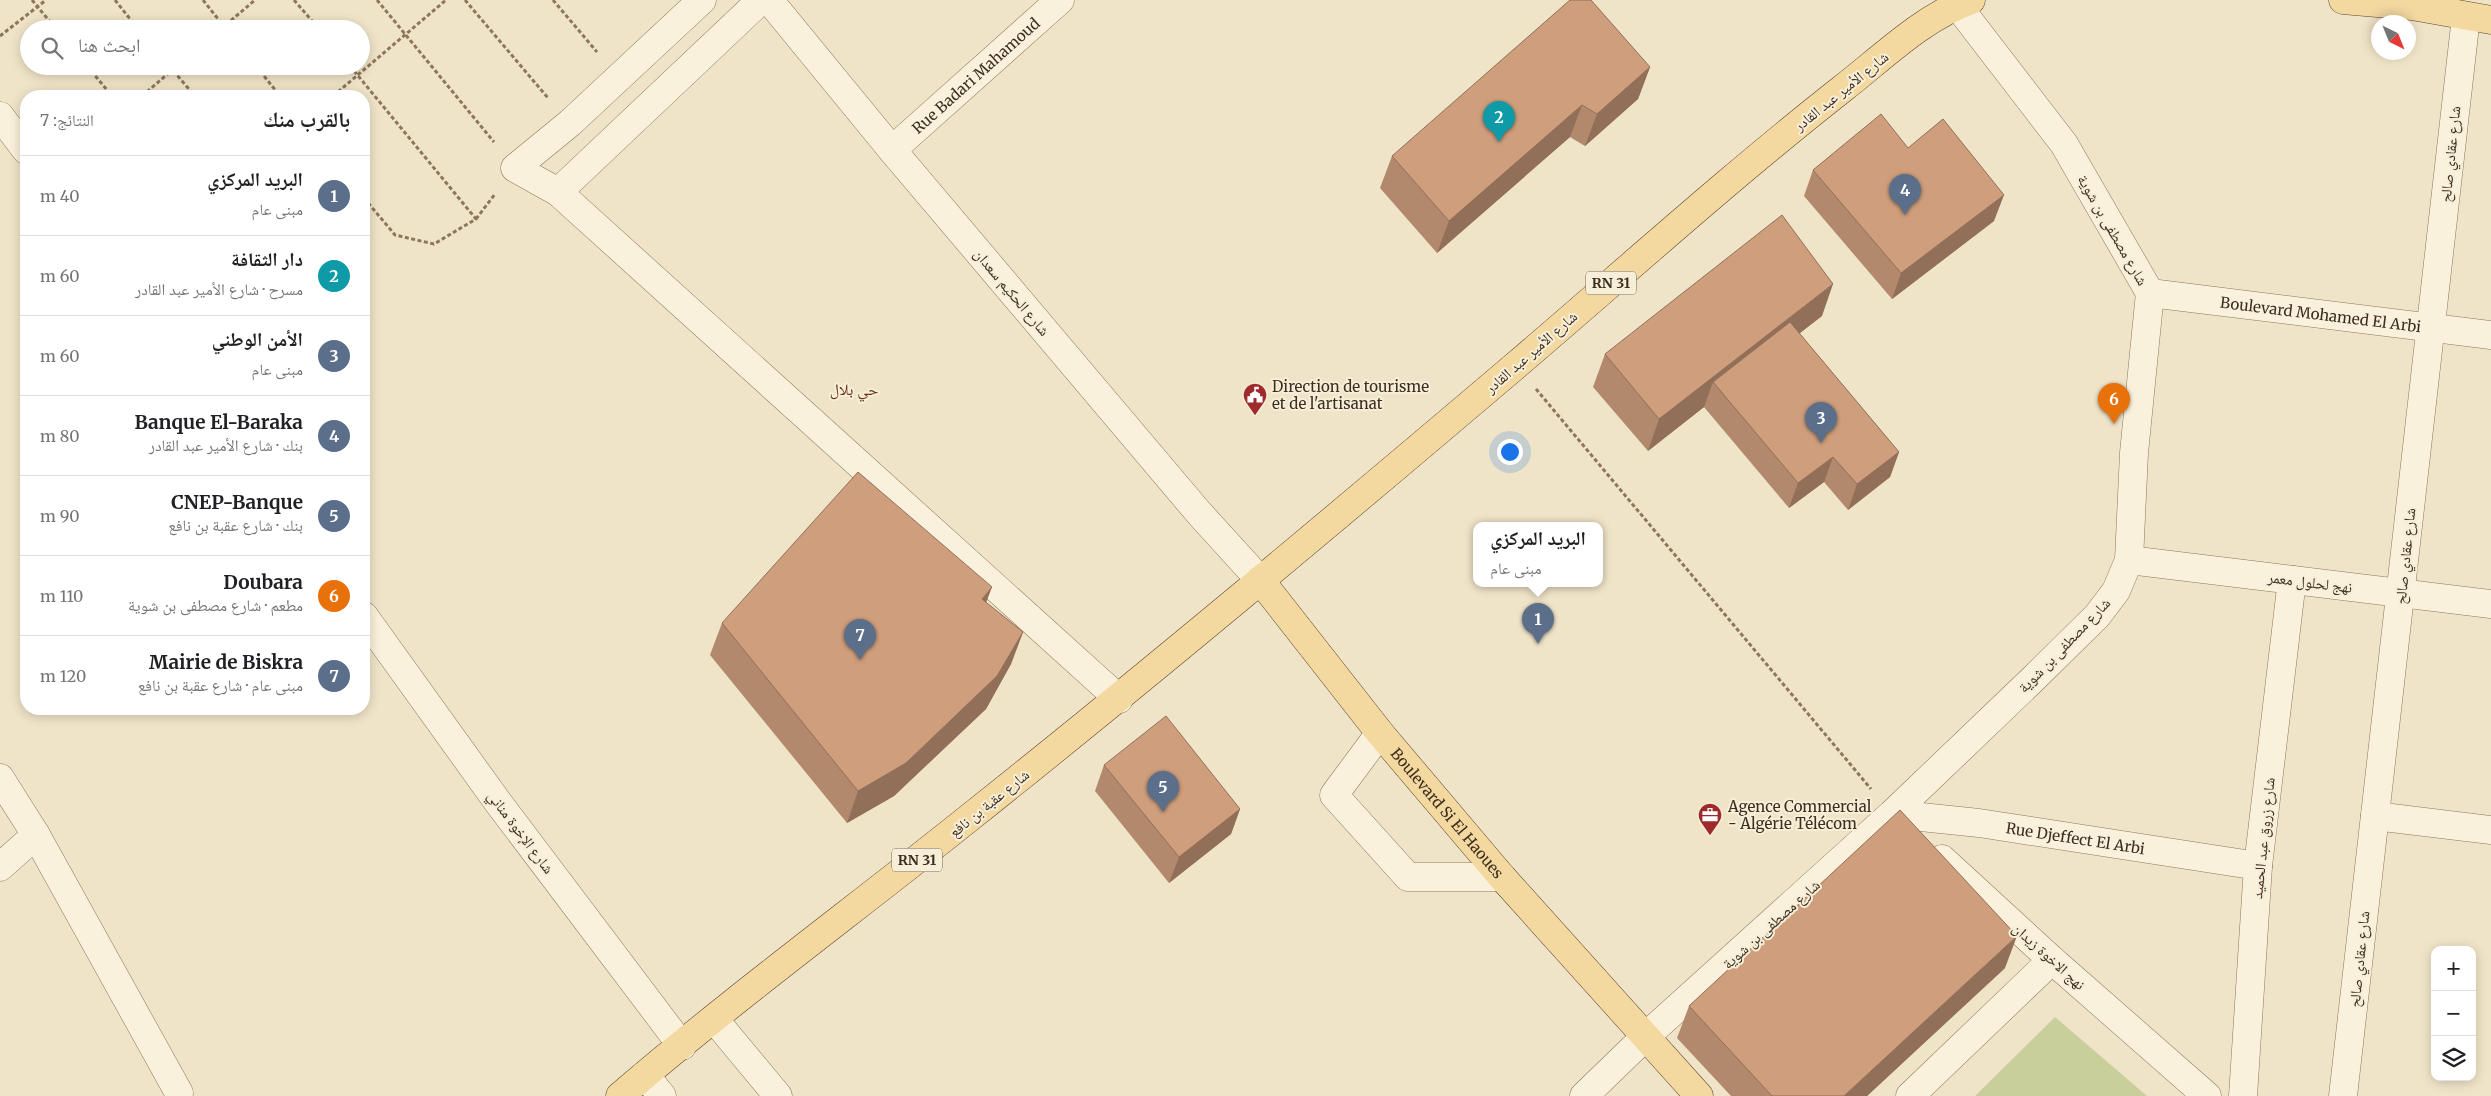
<!DOCTYPE html>
<html lang="ar">
<meta charset="utf-8">
<style>
body{margin:0;font-family:Merriweather,"Noto Naskh Arabic",serif;background:#f6f6f6;color:#202124;direction:rtl}
.controls{position:absolute;right:15px;bottom:15px;display:grid;overflow:hidden;border-radius:10px;box-shadow:0 2px 12px #0003}
.controls button{width:45px;height:45px;display:grid;place-items:center;padding:0;border:0;border-bottom:1px solid #e0e0e0;background:#fff;color:#202124;font:25px sans-serif}
.compass{position:absolute;left:2371px;top:15px;width:45px;height:45px;border-radius:50%;background:#fff;box-shadow:0 2px 12px #0003;rotate:137deg}
.you{position:absolute;left:1509px;top:451px;width:18px;height:18px;margin:-12px;border:4px solid #fff;border-radius:50%;background:#1a73e8;box-shadow:0 0 0 8px #1a73e833}
.badge{display:grid;place-items:center;width:32px;height:32px;border-radius:50%;background:#0f766e;color:#fff;font-size:16px;font-weight:700}
.pin{position:absolute;translate:-50% -41px;filter:drop-shadow(0 1px 2px #0008)}
.pin::after{content:'';position:absolute;top:26px;width:18px;height:15px;background:inherit;clip-path:polygon(0 0,100% 0,50% 100%)}
.popup{position:absolute;left:1473px;top:522px;width:130px;height:65px;box-sizing:border-box;display:grid;place-content:center;border-radius:10px;background:#fff;filter:drop-shadow(0 1px 4px #0005);font-size:16px;white-space:nowrap;color:#757577}
.popup b{font-size:19px;color:#202124}
.popup::after{content:'';position:absolute;left:50%;top:100%;margin-left:-10px;border:10px solid transparent;border-top-color:#fff}
.list{margin:0;padding:0;list-style:none}
h2{display:flex;justify-content:space-between;align-items:center;height:65px;margin:0;padding:0 20px;font-size:21px}
h2 small{font-size:16px;font-weight:400;color:#757577}
.list li{display:grid;grid-template-columns:32px 1fr auto;gap:15px;align-items:center;box-sizing:border-box;height:80px;padding:0 20px;border-top:1px solid #e0e0e0}
.list b{display:block;font-size:19px;white-space:nowrap}
.list p{margin:0;font-size:16px;white-space:nowrap;color:#757577}
.list em{font-size:16px;font-style:normal;color:#757577}
.icon{flex:none;width:28px;height:28px;fill:none;stroke:currentColor;stroke-width:2;stroke-linecap:round;stroke-linejoin:round}
.map{position:relative;flex:none;width:2491px;height:1096px;overflow:hidden;direction:ltr}
.search{position:absolute;background:#fff;box-shadow:0 2px 12px #0003;left:20px;top:20px;width:350px;height:55px;display:flex;align-items:center;gap:12px;box-sizing:border-box;padding:0 18px;border-radius:28px;color:#757577;font-size:19px}
.panel{position:absolute;background:#fff;box-shadow:0 2px 12px #0003;left:20px;top:90px;width:350px;height:625px;border-radius:20px;direction:rtl}
.map>svg:first-child{display:block}
.green{fill:#c9cf9b}
.lines{fill:none;stroke-linecap:round;stroke-linejoin:round}
.minor-casing{stroke:#8d765c;stroke-width:29}
.major-casing{stroke:#5b4430;stroke-width:29}
.path{stroke:#8d765c;stroke-width:3;stroke-dasharray:4 2.5;stroke-linecap:butt}
.minor{stroke:#faf1dc;stroke-width:28}
.major{stroke:#f3d9a0;stroke-width:28}
.wall{fill:#b2896c}
.shaded-wall{fill:#916f58}
.building{fill:#cf9f7d;stroke:#916f58}
.labels{text-anchor:middle;dominant-baseline:central;stroke-width:4;stroke-linejoin:round;paint-order:stroke}
.shield{fill:#f7eed8;stroke:#756857;stroke-width:1}
.shield-label{font-size:14px;font-weight:bold;fill:#3d2e20}
.street-label{font-size:15px;fill:#3d2e20;stroke:#f7eed8}
.poi-label{font-size:15px;fill:#3d2e20;stroke:#f7eed8;text-anchor:start}
.neighbourhood-label{font-size:16px;fill:#6b2e1e;stroke:#f7eed8}
</style>
<div class="map">
<svg width="2491" height="1096" viewBox="0 0 2491 1096">
<rect width="100%" height="100%" fill="#f0e4c8"/>
<!-- green -->
<path class="green" d="M2055,1017l92,79h-172z"/>
<g class="lines">
<defs>
<g id="minor">
<path d="M702,0l-132,123 -55,45 43,24 561,507"/>
<path d="M769,0l123,150 307,363 61,67"/>
<path d="M0,116l26,34"/>
<path id="s1" d="M892,150l168,-150"/>
<path d="M558,192l203,-192"/>
<path id="s2" d="M2150,293l341,42"/>
<path d="M2129,560l362,44"/>
<path d="M364,616l133,185 185,245"/>
<path d="M1380,733l-46,62 74,82h94"/>
<path d="M0,778l36,57 143,258"/>
<path id="s3" d="M1892,814l87,9 279,43"/>
<path d="M2375,816l116,14"/>
<path d="M1942,859l110,101 155,136"/>
<path d="M0,867l36,-32"/>
<path d="M714,1019l64,77"/>
<path d="M645,1075l17,21"/>
<path d="M1584,1096l61,-59 247,-223 142,-136 63,-62 19,-25 13,-31 5,-107 16,-160 -86,-149 -107,-139"/>
<path d="M1910,1096l142,-136"/>
<path d="M2243,1096l15,-230 34,-286"/>
<path d="M2343,1096l123,-1079"/>
</g>
<g id="major">
<path d="M2343,0l69,6 79,14"/>
<path id="s4" d="M1260,580l120,153 122,144 197,219"/>
<path d="M620,1096c113,-97 233,-185 349,-278 185,-147 366,-299 546,-452 109,-93 215,-189 327,-277 40,-31 81,-72 129,-89"/>
</g>
</defs>
<!-- minor casing -->
<use href="#minor" class="minor-casing"/>
<!-- major casing -->
<use href="#major" class="major-casing"/>
<!-- path -->
<path class="path" d="M32,0l24,29
M115,0l23,29
M203,0l23,29
M294,0l25,29
M377,0l117,142
M465,0l83,98
M553,0l44,52
M221,29l34,-29
M0,36l46,-36
M87,66l25,30
M169,66l26,30
M256,66l24,30
M350,66l126,153 -42,25 -39,-9 -31,-37
M142,96l35,-30
M333,96l113,-96
M476,219l19,-25
M1536,389l335,400"/>
<!-- minor -->
<use href="#minor" class="minor"/>
<!-- major -->
<use href="#major" class="major"/>
</g>
<!-- wall -->
<path class="wall" d="M1650,67l-12,32 -53,47 -15,-9 -133,116 -57,-65 12,-32z
M1908,148l86,73 -102,78 -88,-103 9,-26z
M1822,316l-23,17 100,119 -9,25 -42,33 -24,-28 -35,26 -85,-101 -56,44 -55,-64 12,-33z
M986,603l37,29 -12,32 -25,45 -92,87 -47,27 -137,-168 12,-32z
M1104,765l136,44 -9,25 -62,49 -74,-92z
M2005,968l-138,128h-136l-54,-58 12,-32z"/>
<!-- shaded-wall -->
<path class="shaded-wall" d="M1650,67l-12,32 -53,47 12,-32z
M1582,105l-12,32 -133,116 12,-32z
M2004,195l-10,26 -102,78 9,-26z
M1833,284l-11,32 -99,77 -10,-11 -9,25 -56,44 11,-32z
M1899,452l-9,25 -42,33 9,-26z
M1833,457l-9,25 -35,26 9,-25z
M992,587l-12,32 2,-20z
M1023,632l-12,32 -25,45 -92,87 -47,27 11,-32z
M1240,809l-9,25 -62,49 10,-26z
M2017,936l-12,32 -138,128h-23z"/>
<!-- building -->
<path class="building" d="M1570,0h21l59,67 -53,47 -15,-9 -133,116 -57,-65z
M1881,114l27,34 35,-29 61,76 -103,78 -88,-103z
M1782,215l51,69 -174,135 -54,-65z
M1790,322l109,130 -42,32 -24,-27 -35,26 -85,-101z
M858,472l134,115 -10,12 41,33 -26,44 -91,87 -48,28 -136,-168z
M1166,716l74,93 -61,48 -75,-92z
M1900,810l117,126 -173,160h-72l-83,-90z"/>
<!-- icons -->
<defs>
<symbol id="civic-pin" viewBox="-11 -11 22 30"><path d="M0 17L-7.5 6A9.5 9.5 0 1 1 7.5 6Z" fill="#9e2a2b" stroke="#f7eed8"/><path d="M-.6-6.5H3V-4.5H.6V-3L4-1V1h2V6H-6V1h2V-1L-.6-3ZM-1.2 2.5V6h2.4V2.5Z" fill="#fff"/></symbol>
<symbol id="office-pin" viewBox="-11 -11 22 30"><path d="M0 17L-7.5 6A9.5 9.5 0 1 1 7.5 6Z" fill="#9e2a2b" stroke="#f7eed8"/><path d="M-6-3h4V-5.5h4V-3h4V5H-6ZM-1-4.5V-3h2v-1.5ZM-6 0V1H6V0Z" fill="#fff"/></symbol>
</defs>
<g fill-rule="evenodd">
<use href="#civic-pin" x="1241" y="381" width="28" height="38"/>
<use href="#office-pin" x="1696" y="801" width="28" height="38"/>
</g>
<g class="labels">
<!-- shield labels -->
<g class="shield">
<rect x="1586" y="271.5" width="50" height="23" rx="4"/>
<rect x="892" y="848.5" width="50" height="23" rx="4"/>
</g>
<g class="shield-label">
<text x="1611" y="283">RN 31</text>
<text x="917" y="860">RN 31</text>
</g>
<!-- street labels -->
<g class="street-label">
<text stroke="none"><textPath href="#s1" startOffset="112">Rue Badari Mahamoud</textPath></text>
<text transform="translate(1841 91) rotate(-39)">شارع الأمير عبد القادر</text>
<text transform="translate(2450 154) rotate(-84)">شارع عقادي صالح</text>
<text transform="translate(2113 230) rotate(60)">شارع مصطفى بن شوية</text>
<text transform="translate(1012 292) rotate(50)">شارع الحكيم سعدان</text>
<text stroke="none"><textPath href="#s2" startOffset="172">Boulevard Mohamed El Arbi</textPath></text>
<text transform="translate(1531 352) rotate(-41)">شارع الأمير عبد القادر</text>
<text transform="translate(2405 556) rotate(-84)">شارع عقادي صالح</text>
<text transform="translate(2310 582) rotate(7)">نهج لحلول معمر</text>
<text transform="translate(2064 645) rotate(-46)">شارع مصطفى بن شوية</text>
<text transform="translate(989 803) rotate(-39)">شارع عقبة بن نافع</text>
<text stroke="none"><textPath href="#s4" startOffset="299">Boulevard Si El Haoues</textPath></text>
<text transform="translate(521 832) rotate(53)">شارع الإخوة مناني</text>
<text stroke="none"><textPath href="#s3" startOffset="185">Rue Djeffect El Arbi</textPath></text>
<text transform="translate(2263 838) rotate(-84)">شارع زروق عبد الحميد</text>
<text transform="translate(1771 924) rotate(-42)">شارع مصطفى بن شوية</text>
<text transform="translate(2049 956) rotate(42)">نهج الاخوة زيدان</text>
<text transform="translate(2359 959) rotate(-84)">شارع عقادي صالح</text>
</g>
<!-- poi labels -->
<g class="poi-label">
<text x="1272" y="386">Direction de tourisme<tspan x="1272" dy="17">et de l'artisanat</tspan></text>
<text x="1728" y="806">Agence Commercial<tspan x="1728" dy="17">- Algérie Télécom</tspan></text>
</g>
<!-- neighbourhood labels -->
<g class="neighbourhood-label">
<text x="854" y="389">حي بلال</text>
</g>
</g>
</svg>
<div class="controls">
<button>+</button>
<button>−</button>
<button><svg class="icon" aria-label="layers" viewBox="0 0 24 24"><path d="M12 4l9 5-9 5-9-5zM3 14l9 5 9-5"/></svg></button>
</div>
<svg class="compass" viewBox="-18 -18 36 36"><path d="M0-13l5 13h-10z" fill="#e53935"/><path d="M0 13l5-13h-10z" fill="#757577"/></svg>
<div class="you"></div>
<div class="pin badge" style="left:1538px;top:644px;background:#5c6f8a">1</div>
<div class="popup"><b>البريد المركزي</b>مبنى عام</div>
<div class="pin badge" style="left:1499px;top:142px;background:#0f9aa8">2</div>
<div class="pin badge" style="left:1821px;top:443px;background:#5c6f8a">3</div>
<div class="pin badge" style="left:1905px;top:215px;background:#5c6f8a">4</div>
<div class="pin badge" style="left:1163px;top:812px;background:#5c6f8a">5</div>
<div class="pin badge" style="left:2114px;top:424px;background:#e8710a">6</div>
<div class="pin badge" style="left:860px;top:660px;background:#5c6f8a">7</div>
<div class="search"><svg class="icon" aria-label="search" viewBox="0 0 24 24"><circle cx="10" cy="10" r="6"/><path d="M15 15l6 6"/></svg>ابحث هنا</div>
<section class="panel">
<h2>بالقرب منك<small>النتائج: 7</small></h2>
<ul class="list">
<li><span class="badge" style="background:#5c6f8a">1</span><div><b>البريد المركزي</b><p>مبنى عام</p></div><em>40 m</em></li>
<li><span class="badge" style="background:#0f9aa8">2</span><div><b>دار الثقافة</b><p>مسرح · شارع الأمير عبد القادر</p></div><em>60 m</em></li>
<li><span class="badge" style="background:#5c6f8a">3</span><div><b>الأمن الوطني</b><p>مبنى عام</p></div><em>60 m</em></li>
<li><span class="badge" style="background:#5c6f8a">4</span><div><b>Banque El-Baraka</b><p>بنك · شارع الأمير عبد القادر</p></div><em>80 m</em></li>
<li><span class="badge" style="background:#5c6f8a">5</span><div><b>CNEP-Banque</b><p>بنك · شارع عقبة بن نافع</p></div><em>90 m</em></li>
<li><span class="badge" style="background:#e8710a">6</span><div><b>Doubara</b><p>مطعم · شارع مصطفى بن شوية</p></div><em>110 m</em></li>
<li><span class="badge" style="background:#5c6f8a">7</span><div><b>Mairie de Biskra</b><p>مبنى عام · شارع عقبة بن نافع</p></div><em>120 m</em></li>
</ul>
</section>
</div>
